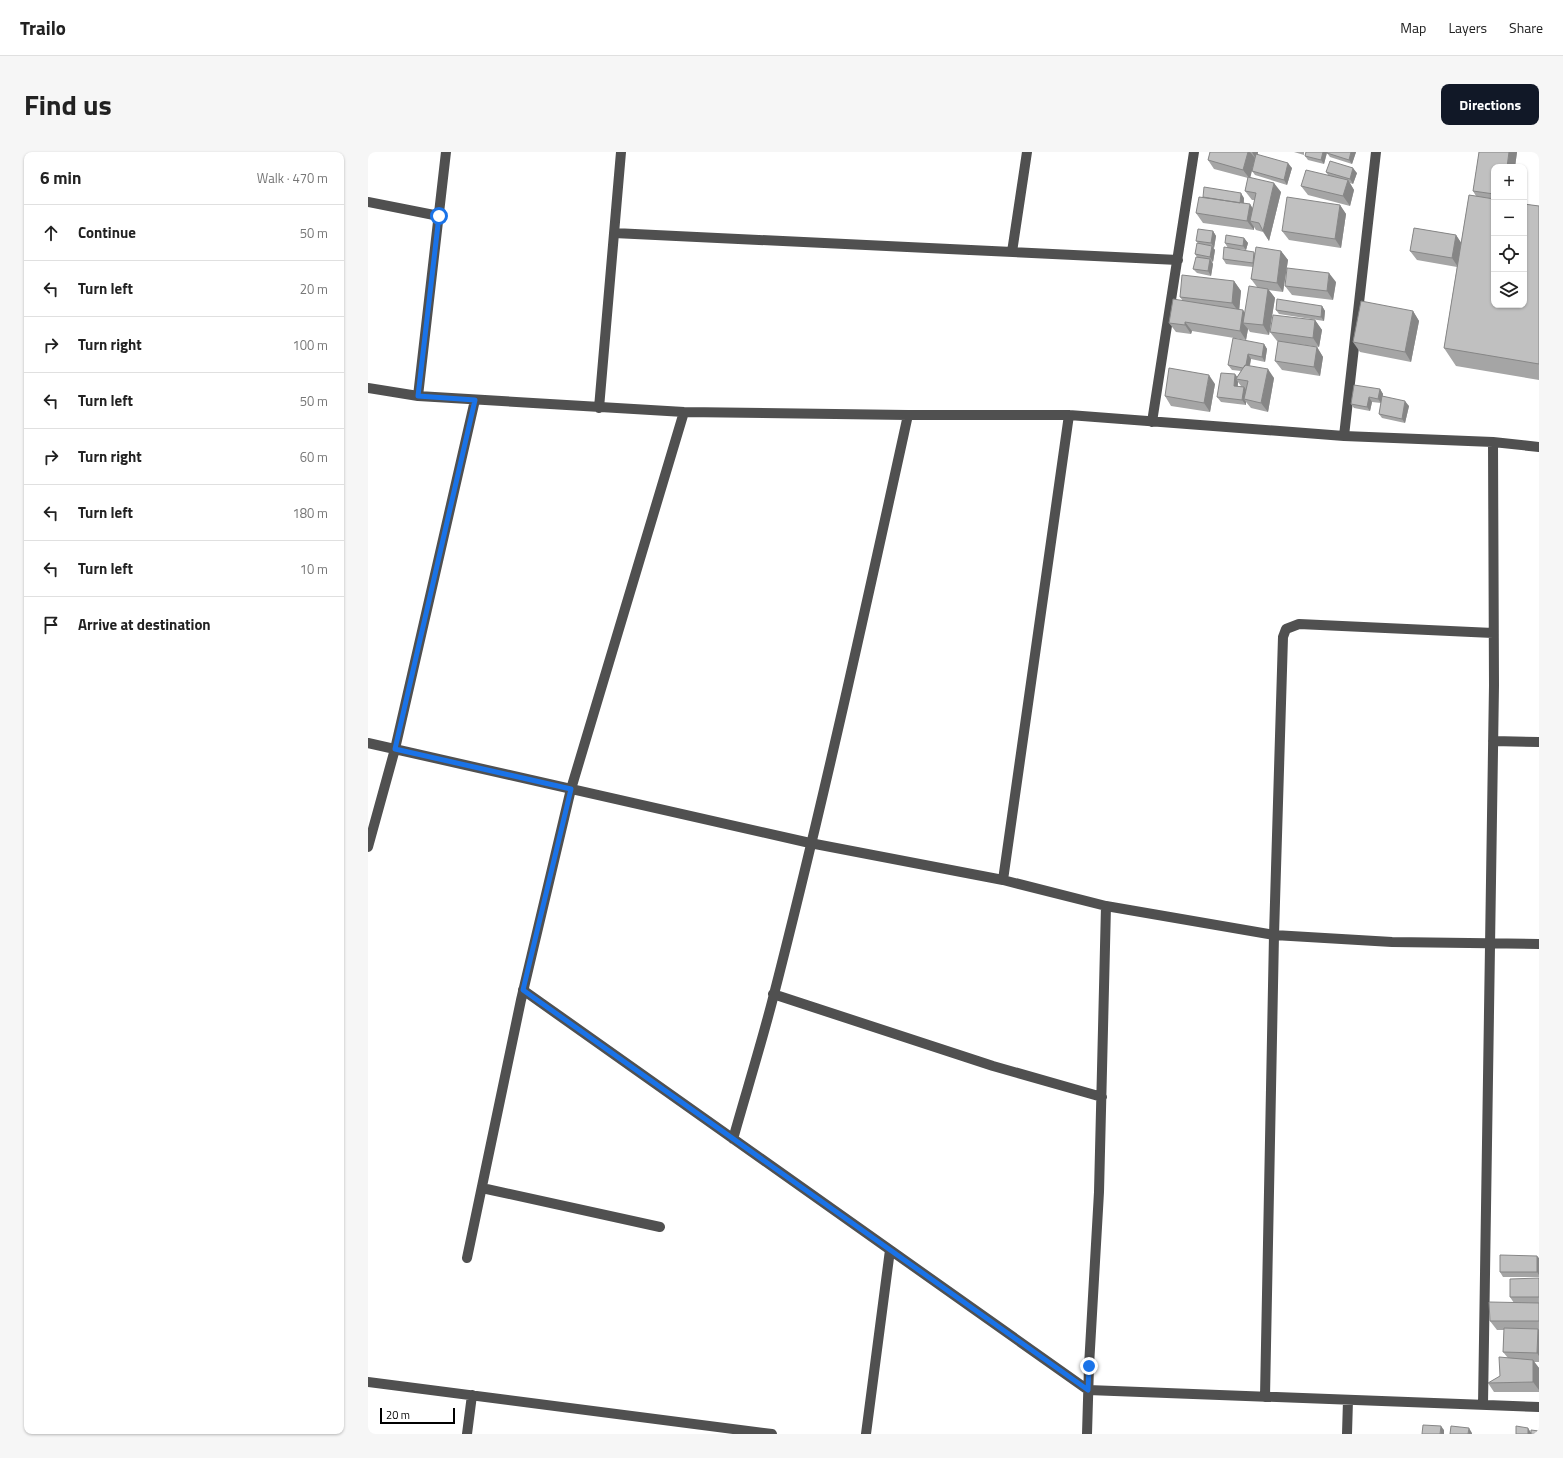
<!DOCTYPE html>
<meta charset="utf-8">
<style>
body{margin:0;font-family:"Titillium Web",sans-serif;background:#f6f6f6;color:#222}
.controls{position:absolute;right:12px;top:12px;display:grid;overflow:hidden;border-radius:8px;box-shadow:0 1px 3px #0004}
.controls button{width:36px;height:36px;display:grid;place-items:center;padding:0;border:0;border-bottom:1px solid #e0e0e0;background:#fff;color:#222;font:20px sans-serif}
.scale{position:absolute;left:12px;bottom:10px;width:75px;box-sizing:border-box;padding-left:4px;border:2px solid #000;border-top:0;font-size:11px;line-height:14px;white-space:nowrap;color:#000;-webkit-text-stroke:3px #fff;paint-order:stroke}
.stop{position:absolute;width:12px;height:12px;margin:-9px;border:3px solid #1a73e8;border-radius:50%;background:#fff}
.stop.end{background:#1a73e8;border-color:#fff;box-shadow:0 1px 4px #0008}
.list{margin:0;padding:0;list-style:none}
h2{display:flex;justify-content:space-between;align-items:center;height:52px;margin:0;padding:0 16px;font-size:17px}
h2 small{font-size:13px;font-weight:400;color:#767676}
.list li{display:grid;grid-template-columns:26px 1fr auto;gap:12px;align-items:center;box-sizing:border-box;height:56px;padding:0 16px;border-top:1px solid #e0e0e0}
.list b{display:block;font-size:15px;white-space:nowrap}
.list em{font-size:13px;font-style:normal;color:#767676}
.icon{flex:none;width:22px;height:22px;fill:none;stroke:currentColor;stroke-width:2;stroke-linecap:round;stroke-linejoin:round}
.map{position:relative;flex:none;width:1171px;height:1282px;overflow:hidden;border-radius:8px}
header{display:flex;align-items:center;gap:24px;box-sizing:border-box;height:56px;padding:0 20px;background:#fff;border-bottom:1px solid #e0e0e0}
header strong{font-size:19px}
nav{display:flex;gap:22px;margin-inline-start:auto;font-size:14px}
.intro{display:flex;align-items:center;justify-content:space-between;box-sizing:border-box;height:96px;padding:0 24px}
h1{margin:0;font-size:28px}
.button{padding:10px 18px;border-radius:8px;background:#111827;color:#fff;font-size:14px;font-weight:700}
main{display:flex;gap:24px;padding:0 24px}
aside{flex:1;background:#fff;border-radius:8px;box-shadow:0 1px 3px #0004}
.map>svg:first-child{display:block}
.lines{fill:none;stroke-linecap:round;stroke-linejoin:round}
.minor{stroke:#505050;stroke-width:10}
.wall{fill:#a5a5a5;fill-rule:evenodd}
.shaded-wall{fill:#868686}
.building{fill:#c0c0c0;stroke:#868686}
.route{stroke:#1a73e8;stroke-width:5}
</style>
<header>
<strong>Trailo</strong>
<nav><a>Map</a><a>Layers</a><a>Share</a></nav>
</header>
<div class="intro"><h1>Find us</h1><a class="button">Directions</a></div>
<main>
<aside>
<h2>6 min<small>Walk · 470 m</small></h2>
<ul class="list">
<li><svg class="icon" aria-label="ahead" viewBox="0 0 24 24"><path d="M12 20V5M6 11l6-6 6 6"/></svg><div><b>Continue</b></div><em>50 m</em></li>
<li><svg class="icon" aria-label="left" viewBox="0 0 24 24"><path d="M17 20v-9H6M10 6l-5 5 5 5"/></svg><div><b>Turn left</b></div><em>20 m</em></li>
<li><svg class="icon" aria-label="right" viewBox="0 0 24 24"><path d="M7 20v-9h11M14 6l5 5-5 5"/></svg><div><b>Turn right</b></div><em>100 m</em></li>
<li><svg class="icon" aria-label="left" viewBox="0 0 24 24"><path d="M17 20v-9H6M10 6l-5 5 5 5"/></svg><div><b>Turn left</b></div><em>50 m</em></li>
<li><svg class="icon" aria-label="right" viewBox="0 0 24 24"><path d="M7 20v-9h11M14 6l5 5-5 5"/></svg><div><b>Turn right</b></div><em>60 m</em></li>
<li><svg class="icon" aria-label="left" viewBox="0 0 24 24"><path d="M17 20v-9H6M10 6l-5 5 5 5"/></svg><div><b>Turn left</b></div><em>180 m</em></li>
<li><svg class="icon" aria-label="left" viewBox="0 0 24 24"><path d="M17 20v-9H6M10 6l-5 5 5 5"/></svg><div><b>Turn left</b></div><em>10 m</em></li>
<li><svg class="icon" aria-label="arrive" viewBox="0 0 24 24"><path d="M6 21V4h12l-3 4 3 4H6"/></svg><div><b>Arrive at destination</b></div></li>
</ul>
</aside>
<div class="map">
<svg width="1171" height="1282" viewBox="0 0 1171 1282">
<rect width="100%" height="100%" fill="#fff"/>
<g class="lines">
<!-- minor -->
<path class="minor" d="M0,50l71,14
M246,81l564,27
M644,100l15,-100
M0,236l50,8 266,16 224,3h161l275,21 149,6 46,5
M50,244l28,-244
M231,256l22,-256
M784,270l42,-270
M976,284l32,-284
M1125,589l46,1
M0,591l442,100 193,37 103,26 168,29 118,7 147,2
M0,695l27,-98 80,-349
M635,728l66,-465
M155,838l565,400 451,17
M405,842l220,72 109,31
M365,987c13,-46 27,-91 39,-137 50,-194 93,-391 136,-587
M114,1036l178,39
M99,1106l54,-258 50,-211 113,-377
M0,1230l404,52
M897,1245l9,-462 9,-298 3,-8 13,-5 194,9
M1115,1253l11,-720 -1,-243
M99,1282l5,-39
M498,1282l24,-184
M719,1282l2,-68 10,-174 7,-286
M979,1282l1,-34"/>
</g>
<!-- wall -->
<path class="wall" d="M842,0h48v3l34,13 -5,17 -32,-10 -3,-4 3,-13 -5,19 31,15 -12,49 -6,-9 -7,-2 -2,-3v3l-51,-7 -7,-10 7,-16 41,1v5l9,5 2,-8h-3l-7,-9 3,-13 -34,-9 -6,-9z
M926,0h10v3z
M938,0h50l-4,12 -22,-7 -3,-4 -3,11 -16,-4 -3,-4z
M1111,0h38l-2,15h-21v138h30v-101l15,2v174l-83,-14 -12,-18 13,-81 -40,-7 -7,-9 4,-23 42,7 5,8 8,-48 7,1 -3,-5z
M958,20l31,1 -4,11 -3,-1 4,7 -4,16 -42,-11 -7,-9 27,-11z
M972,53l6,9 -5,34 -52,-8 -7,-9z
M845,79l3,5 -2,12h-1l2,2 -2,12 -1,-1 1,3 -2,12 -14,-3 -4,-4 4,-12 -2,-3 3,-11 -2,-2z
M876,86l4,5 -2,7 -18,-2 -3,-5z
M913,99l7,9 -5,32 -14,-2 6,8 -6,37 -19,-3 -2,-3 -2,11 -54,-9 -1,3 -15,-2 -7,-9 14,-22 -3,-4 54,-16 7,10 -2,19 6,3 12,-26 -6,-8 2,-12 -27,-3 -3,-5 32,-6z
M968,130l-3,18 -41,-5 -7,-9z
M954,154l3,5 -1,10 -45,-7 -3,-4z
M1045,159l6,10 -8,41 -51,-10 -7,-10z
M947,168l7,10 -3,17 -27,-4 25,4 6,10 -3,19 -38,-6 -7,-9 3,-20h-1l-7,-9z
M896,192l3,5 -2,13 -14,-3 -1,7 24,12 -6,34 -17,-4 -5,-6v3l-25,-3 -4,-5 20,-20 4,-6 -9,-1 -4,-5zM870,230l3,4h-3z
M847,232l-5,28 -39,-6 -6,-10z
M1012,237l3,5v2l26,10 -4,17 -23,-5 -3,-4 2,-11 -9,-1 -2,9 -16,-3 -3,-4z
M1171,1106v19h-36l-3,-5z
M1171,1126v84h-5l5,6v24h-45l-6,-9 12,-7 8,-18 -5,-6 1,-22h-7l-7,-9 24,-18 -4,-6z"/>
<!-- shaded-wall -->
<path class="shaded-wall" d="M880,0h2l5,6 -5,21 -7,-9z
M884,0h6l-2,7z
M955,0h4l-3,12 -3,-4z
M983,0h5l-4,12 -3,-4z
M1141,0h8l-2,15h-8z
M920,11l4,5 -5,17 -3,-5z
M985,16l4,5 -4,11 -3,-5z
M980,28l6,10 -4,16 -7,-10z
M906,31l7,9 -12,49 -6,-10z
M873,41l3,5 -1,10 -3,-5z
M882,52l6,9 -6,8 4,6v3l-7,-9z
M972,53l6,9 -5,34 -6,-9z
M845,79l3,5 -2,12 -3,-5z
M1088,83l6,9 -4,23 -6,-9z
M876,86l4,5 -2,7 -3,-4z
M844,94l3,4 -2,12 -3,-5z
M913,99l7,9 -5,32 -6,-9z
M842,107l3,5 -2,12 -3,-5z
M961,121l7,9 -3,18 -6,-9z
M866,129l7,10 -2,21 -7,-9z
M900,137l7,9 -6,37 -6,-10z
M954,154l3,5 -1,10 -3,-4z
M875,158l7,10 -7,3 5,6 -2,11 -6,-9z
M1045,159l6,10 -8,41 -6,-10z
M947,168l7,10 -3,17 -6,-9z
M817,170l7,9 -1,3 -6,-9z
M896,192l3,5 -2,13 -3,-5z
M949,195l6,10 -3,19 -6,-9z
M880,202l3,5 -3,14 -3,-5z
M900,217l6,9 -6,34 -7,-9z
M867,222l4,5h-3l2,3 -1,8 -3,-4z
M841,223l6,9 -5,28 -6,-9z
M876,235l3,4 -3,8 2,3v3l-4,-5z
M1012,237l3,5 -2,9 -3,-4z
M1001,245l3,5 -2,9 -3,-4z
M1037,249l4,5 -4,17 -3,-4z
M1169,1104l2,2v17l-2,-3z
M1170,1177l1,1v26l-2,-3z
M1165,1208l6,8v22l-6,-8z
M1073,1274l3,4v4h-4z
M1101,1276l3,5v1h-4z
M1160,1276l4,6h-4z"/>
<!-- building -->
<path class="building" d="M842,0h38l-5,18 -35,-10z
M938,0h17l-2,8 -16,-4z
M959,0h24l-2,8 -22,-7z
M1111,0h30l-2,15h-13v27l-21,-3z
M888,2l32,9 -4,17 -32,-9z
M962,9l23,7 -3,11 -24,-7z
M938,18l42,10 -5,16 -42,-10z
M880,25l26,6 -11,48 -4,-8 -9,-2 6,-28 -11,-2z
M836,35l37,6 -1,10 -37,-6z
M1101,43l25,4v106h30v-101l15,2v158l-95,-16z
M831,45l51,7 -3,17 -51,-8z
M919,45l53,8 -5,34 -53,-8z
M1046,76l42,7 -4,23 -42,-7z
M830,77l15,2 -2,12 -15,-2z
M858,83l18,3 -1,8 -18,-3z
M829,91l15,3 -2,11 -15,-3z
M856,95l30,5 -1,11 -30,-4z
M888,95l25,4 -4,32 -26,-4z
M828,105l14,2 -2,12 -15,-2z
M919,116l42,5 -2,18 -42,-5z
M814,123l52,6 -2,22 -52,-6z
M881,134l19,3 -5,36 -20,-2z
M805,147l70,11 -3,21 -55,-9v3l-16,-2z
M909,147l45,7 -1,11 -45,-7z
M993,149l52,10 -8,41 -52,-10z
M905,163l42,5 -2,18 -43,-6z
M865,186l31,6 -2,13 -14,-3 -2,11 -3,3 -15,-3z
M910,189l39,6 -3,20 -39,-6z
M877,213l23,4 -7,34 -17,-4 4,-18 -12,-2z
M801,216l40,7 -5,28 -39,-7z
M853,221l14,1 -1,12 10,1 -2,13 -25,-3z
M986,233l26,4 -2,10 -9,-2 -2,10 -16,-3z
M1014,244l23,5 -3,18 -23,-5z
M1132,1103l37,1v16h-37z
M1171,1126v19h-29v-18z
M1121,1150l50,1v18h-49z
M1136,1176l34,1 -1,24 -34,-1z
M1131,1205l34,3v22l-45,1 12,-7z
M1055,1273l18,1 -1,8h-18z
M1083,1274l18,2 -1,6h-18z
M1148,1274l12,2v6h-12z
M1163,1278l8,1v3h-8z"/>
<g class="lines">
<!-- route -->
<path class="route" d="M71,64l-21,180 57,4 -80,349 176,40 -48,201 565,400 1,-24"/>
</g>
</svg>
<div class="controls">
<button>+</button>
<button>−</button>
<button><svg class="icon" aria-label="locate" viewBox="0 0 24 24"><circle cx="12" cy="12" r="6"/><path d="M12 2v4M12 18v4M2 12h4M18 12h4"/></svg></button>
<button><svg class="icon" aria-label="layers" viewBox="0 0 24 24"><path d="M12 4l9 5-9 5-9-5zM3 14l9 5 9-5"/></svg></button>
</div>
<div class="scale">20 m</div>
<div class="stop" style="left:71px;top:64px"></div>
<div class="stop end" style="left:721px;top:1214px"></div>
</div>
</main>
